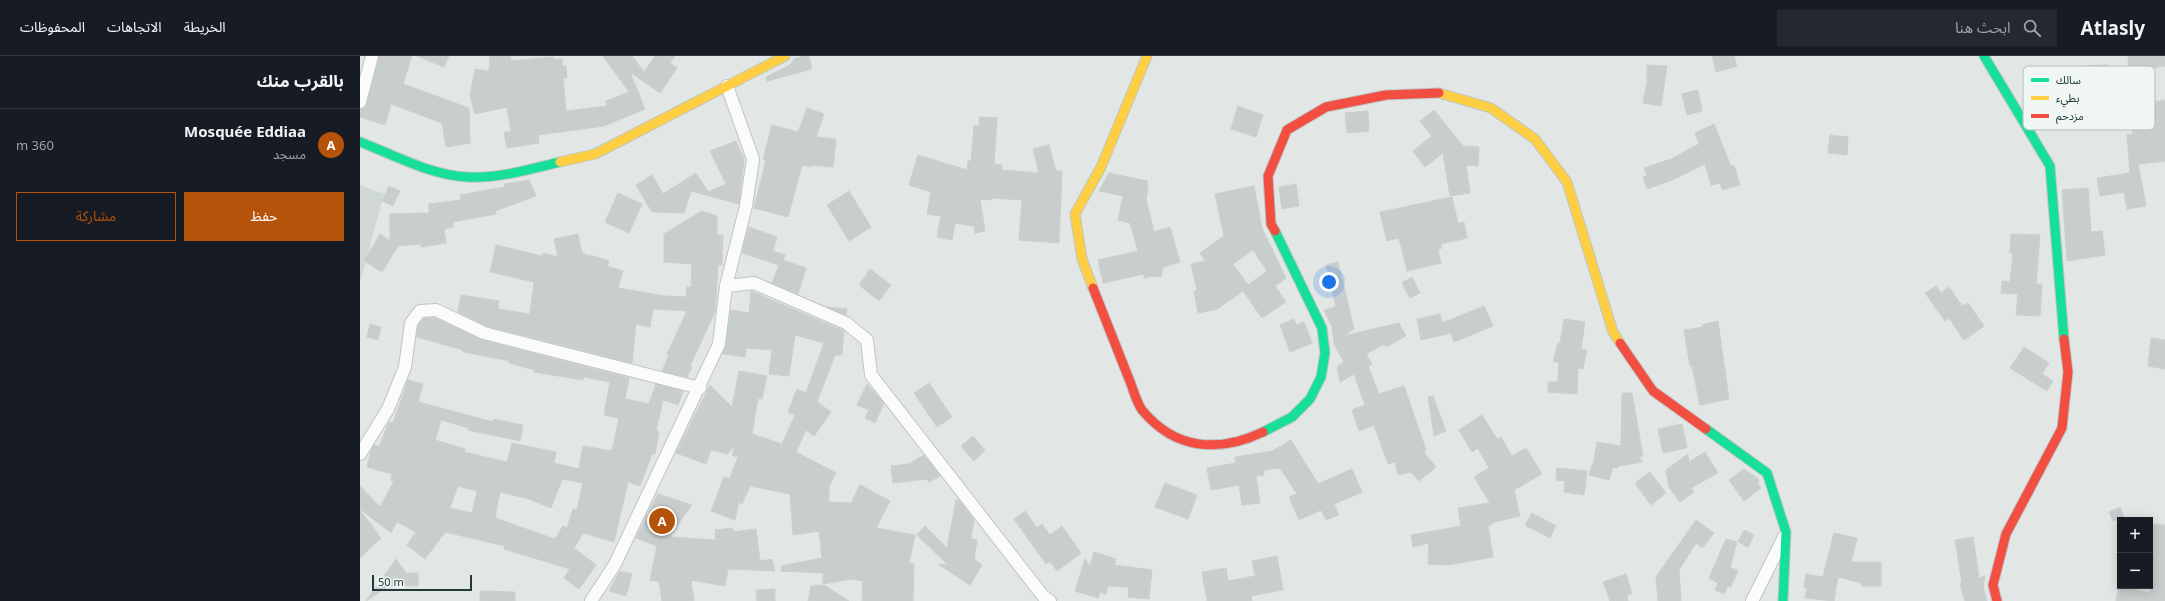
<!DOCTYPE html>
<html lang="ar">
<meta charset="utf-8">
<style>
body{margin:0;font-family:"Noto Sans","Noto Sans Arabic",sans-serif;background:#242831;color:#f1f3f6;direction:rtl}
.controls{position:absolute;right:12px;bottom:12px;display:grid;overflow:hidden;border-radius:0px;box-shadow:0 2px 10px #0003}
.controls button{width:36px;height:36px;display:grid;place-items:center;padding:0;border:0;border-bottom:1px solid #363941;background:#171b24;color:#f1f3f6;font:20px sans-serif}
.scale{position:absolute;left:12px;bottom:10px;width:100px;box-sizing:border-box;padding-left:4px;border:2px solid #213938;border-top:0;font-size:11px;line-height:14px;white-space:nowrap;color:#213938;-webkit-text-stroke:3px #eff6f4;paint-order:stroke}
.you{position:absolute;left:969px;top:226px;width:14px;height:14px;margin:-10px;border:3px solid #fff;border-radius:50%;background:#1a73e8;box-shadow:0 0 0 6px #1a73e833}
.badge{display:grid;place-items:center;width:26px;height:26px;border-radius:50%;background:#b45309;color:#fff;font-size:13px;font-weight:700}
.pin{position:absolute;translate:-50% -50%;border:2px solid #fff;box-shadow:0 1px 4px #0006}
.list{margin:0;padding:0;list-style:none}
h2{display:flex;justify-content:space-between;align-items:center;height:52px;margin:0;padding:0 16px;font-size:17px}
h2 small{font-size:13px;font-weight:400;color:#9ea1a6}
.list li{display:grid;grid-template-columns:26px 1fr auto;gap:12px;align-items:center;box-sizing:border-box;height:72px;padding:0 16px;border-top:1px solid #363941}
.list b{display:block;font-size:15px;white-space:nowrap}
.list p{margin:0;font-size:13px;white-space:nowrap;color:#9ea1a6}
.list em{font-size:13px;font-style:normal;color:#9ea1a6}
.actions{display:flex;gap:8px;padding:12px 16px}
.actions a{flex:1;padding:9px 0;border:1px solid #b45309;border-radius:0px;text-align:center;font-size:14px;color:#b45309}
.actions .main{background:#b45309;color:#fff}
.icon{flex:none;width:22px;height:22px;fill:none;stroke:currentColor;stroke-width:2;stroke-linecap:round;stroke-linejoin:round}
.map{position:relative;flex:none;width:1805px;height:545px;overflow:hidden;direction:ltr}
header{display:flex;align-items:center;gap:24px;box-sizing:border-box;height:56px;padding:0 20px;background:#171b24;border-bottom:1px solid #363941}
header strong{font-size:19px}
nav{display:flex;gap:22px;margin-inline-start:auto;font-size:14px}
.search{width:280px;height:36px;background:#242831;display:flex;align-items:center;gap:10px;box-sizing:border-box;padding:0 14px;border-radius:0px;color:#9ea1a6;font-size:15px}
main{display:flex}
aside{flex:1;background:#171b24}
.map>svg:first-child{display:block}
.built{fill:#cfd8d6}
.building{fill:#c8cecd;stroke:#cbd0cf;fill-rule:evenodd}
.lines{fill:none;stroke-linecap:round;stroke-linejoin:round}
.street-casing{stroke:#bfc4c3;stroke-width:14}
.fast-casing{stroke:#bec5c4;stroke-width:11}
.slow-casing{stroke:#bec5c4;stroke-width:11}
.jam-casing{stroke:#bec5c4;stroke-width:11}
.street{stroke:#fbfbfb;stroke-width:12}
.fast{stroke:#16e098;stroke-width:9}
.slow{stroke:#ffcf43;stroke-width:9}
.jam{stroke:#f24e42;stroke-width:9}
.key{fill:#eff6f4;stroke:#b1bdbc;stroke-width:1}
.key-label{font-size:11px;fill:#213938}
</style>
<header>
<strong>Atlasly</strong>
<div class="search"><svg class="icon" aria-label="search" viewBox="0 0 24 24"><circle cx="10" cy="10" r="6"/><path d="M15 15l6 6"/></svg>ابحث هنا</div>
<nav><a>الخريطة</a><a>الاتجاهات</a><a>المحفوظات</a></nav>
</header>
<main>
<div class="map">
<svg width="1805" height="545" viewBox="0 0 1805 545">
<rect width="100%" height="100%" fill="#e2e7e6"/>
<!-- built -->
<path class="built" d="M0,129l24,9 -24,88z"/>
<!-- building -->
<path class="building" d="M19,0h33l-9,28 66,24 1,35 -24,4 -4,-24 -51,-19 -6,21 -25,-8v-8l5,-1 2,-4z
M57,0h32l-5,11z
M130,0h21l-1,5 43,-4v2h10l-1,7h4l1,12h-4l3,33 41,-5 -1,-5 23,-9 -26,-36h29l12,16 11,-16h20l-5,7 7,5 -17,25 -30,-21 15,37 -41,17 -66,9 1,8 -32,5 -3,-16h7l-4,-25 -32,7 -5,-18 5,-27 14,2z
M444,0h5l3,13 -45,12 -1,-4 24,-12 4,-6z
M1352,0h22l3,10 -21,6z
M1768,0h37v10l-19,3 6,33 13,-2v61l-27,3 8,42 -19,3 -3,-17 -24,4 -3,-18 33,-5 -3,-38 6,-1 -7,-38 -6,1 -1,-8 -68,3 -1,-21 36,-1v-4l21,-1v9l22,-4z
M1287,9l20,1 -6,40 -18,-3 4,-20z
M1338,34l4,21 -15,4 -5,-21z
M878,50l25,9 -7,22 -25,-8z
M447,52l17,6 -8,23 20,2 -3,28 -22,-2v2l-9,-2 -14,52 -34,-9 12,-48 -3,-1 9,-34 26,7z
M1074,54l29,36 16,1 -1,19 -12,-1 4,28 -20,3 -7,-43 -18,14 -12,-16 19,-15 -12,-15z
M1008,55l1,20 -22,2 -2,-20z
M620,61l17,1 -3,46 8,1v5l37,3 -6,-24 16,-4 7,26h6l-3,72 -40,-3 3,-40 -31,-2v2l-11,-1 5,32 -10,2 -1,-7 -19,-3 -3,17 -15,-3 4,-21 -14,-2 4,-22 -22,-7 9,-30 49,15 1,-9h3l3,-36 5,1z
M1354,68l17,42 3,-1 6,20 -18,5 -2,-7 -9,2 -6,-21 -33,16 -25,9 -4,-12 4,-1 -3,-8 27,-9 28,-15 -4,-11z
M1470,79l18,2 -1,18 -19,-2z
M376,85l8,18 -5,45 -48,-13 -7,22 -32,-1 -16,-27 16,-10 11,19 33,-21 12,19 18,-8 -16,-33z
M749,117l38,8 1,7 -2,11 8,33 16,-5 10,35 -17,5 -2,10 -9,-1 -8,2v-4l-41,9 -5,-23 40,-9 -8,-28 -12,-3 5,-24 -24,-5z
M169,124l7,16 -41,15 1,3 -43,8v5l-9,2 2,14 -25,4v-3l-23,2 -16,26 -18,-11 16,-27 10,7v-27l39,-1v-9l32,-4 -1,-5 45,-8 -1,-3z
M936,128l3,22 -17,3 -3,-22z
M29,130l11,5 -7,15 -11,-5z
M894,130l8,42 24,50 -11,8 11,16 -24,16 -19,-27 -26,18 -19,4 -4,-22 3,-1 -6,-26 14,-3 -5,-8 24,-17 -9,-42zM893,194l14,21 -19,14 -15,-21z
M1728,132l3,44 11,-1 3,24 -38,6 -5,-71z
M489,135l22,36 -22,14 -22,-36z
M258,137l24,11 -13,29 -24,-11z
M1092,141l6,26 6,-1 3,16 -26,6 1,4 -4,1 3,14 -34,8 -8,-33 -12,3 -7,-29z
M342,155l15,5v19h6l-1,30h-4l-3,47 -25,54 2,1 -5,10 -25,-6 7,-16 -2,-1 20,-43 -34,-2 -3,18 -14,-3 -4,39 -145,-37 -29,-14 3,-17 38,6 -1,8 32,5 4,-32 -44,-10 6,-27 46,11 1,-3 15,4 -4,-18 24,-5 4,19 6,2 1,4 1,-4 19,6 -2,5 16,5 -5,17 47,8 21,1 1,-10h4l1,-23 -28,-2v-28z
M389,171l28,10 -4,14 12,4 -2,5 23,8 -8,26 -26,-11 7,-18 -37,-12z
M1651,178l29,1 -4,49h6l-2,32 -24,-1 2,-21 -17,-1 1,-12 8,1 3,-29h-3z
M978,206l16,67 -11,7 56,-13 7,13 -20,11 -2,-3 -18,10 6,10 -4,2 11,28 25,-8 22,64 -3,1 13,16 -17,14 -8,-9 -13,3 -3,-13 -7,2 -14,-39 -15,6 -7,-21 13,-5 -11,-31 -14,8 -3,-15 7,-5 -10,-18 -2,-17 -8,-17 12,-3 -10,-42z
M510,213l21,16 -12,16 -20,-16z
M1052,221l8,16 -10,5 -8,-15z
M1576,230l5,7 8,-6 13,19 6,-3 16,23 -20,14 -15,-22 -4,3 -20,-28z
M391,235l93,40 -2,24h-7l-18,47 14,10 -17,24 -8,-6 -10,22 40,21 -7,13v16l22,1 9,-18 30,16 -14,27 39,7 -6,28 5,1 -1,37h-51l1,-20 -12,-2 -28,5v-11l-42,-2v-5l41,-8 -3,-27 -26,4 -3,-41 -40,-8 -8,18 -3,-2 -4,18 -24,-9 13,-34 6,1 8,-21 -6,-2 2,-6 -2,-1 -4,6 -17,-4 -5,14 -30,-11 34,-68 22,22 7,-36 28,5 -5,23 -4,-1 -6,36 30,10 13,-29 -7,-3 9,-23 9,4 18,-50 -29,-8 -6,41 -20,-2 3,-24 -26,-2 -1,9 -22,-3 3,-9 5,-35 18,3z
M1124,250l9,20 -39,16 -3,-9 -30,7 -4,-21 23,-5 2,9z
M467,251l20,2 -1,6z
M64,262h11l47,22 147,38 -4,21 24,5 7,-20 27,7 -5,14 -15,-5 -7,31 3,1 -4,22h-3l-12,32 -12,-4 -14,60 -31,-9 -9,15 22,17 -17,24 -15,-11 6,-9 -66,-20 1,-3 -60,-14 -20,27 -18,-14 9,-13 -19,-10 -6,11 -31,-24v-23l20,21 14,-26 -3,-1 1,-6 -25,-7 4,-16 3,-6 5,2 10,-25 4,1 15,-43 15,4 -5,18 75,20v-3l30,6 -3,16 -52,-11 1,-2 -28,-8 -6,20 30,9 -1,3 43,10 5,-19 44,9 -2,11 25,6 4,-23 29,5 7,-33 -15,-3 6,-33 -26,-5 -1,3 -49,-8 1,-2 -26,-7 1,-2 -47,-9v-2l-46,-13 1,-11zM202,423l21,4 -6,27 -4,-1 -6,19 -4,-2 -8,13 -60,-21 5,-26 29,7 22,9zM98,430l19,5 -5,22 -22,-5z
M934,263l2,6 8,-3 8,21 -22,9 -10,-27z
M1204,263l21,3 -4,27 6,1 -4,19 -5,-1 -1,26 -29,-2v-10h10l1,-19 -6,-2 5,-18h2z
M1358,265l11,78 -29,6 -8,-39h-2l-6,-36 19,-3 -1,-2z
M10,268l11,3 -3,13 -11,-3z
M1791,282l14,2v29l-17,-3z
M1664,291l25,16 -7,11 11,7 -6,10 -37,-23z
M569,327l23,34 -15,10 -23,-34z
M507,328l17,19 -9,20 -10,-5 4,-8 -12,-5z
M1262,337h10l11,63 -4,1 4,5 -25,4v2l-5,-1 -4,13 -20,-5 3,-10h1l4,-23 24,4z
M1073,340l13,35 -12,5 -6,-39z
M1122,359l15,24 4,-2 11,19 14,-8 16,26 -28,16 6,26 -29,7 1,2 -4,1 5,31 -45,8 -20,-1 1,-21 -16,4 -2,-12 50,-9 -3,-18 32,-5 -16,-26 15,-9 -11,-20 -6,4 -13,-22z
M1322,368l5,24 -24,5 -5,-24z
M613,380l12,14 -11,11 -13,-15z
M931,384l27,44 34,-15 10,23 -28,12 5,11 -13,5 -5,-10 -22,10 -10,-23 8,-3 -17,-26 -16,2v5l-8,1 4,27 -18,2 -3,-20 -28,5 -4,-22 29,-5 -1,-6 37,-6z
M1345,396l13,21 -27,15 3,4 -14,10 -11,-15 -3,-17 22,-16 1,8z
M564,399l16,21 -11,6 -2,-3 -34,4 -2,-17 18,-2z
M1197,412l30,3 -3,24 -20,-3 1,-11 -9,-1z
M1384,413l14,10 1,3 -2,1 4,5 -17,13 -15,-21z
M1290,416l16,21 -15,12 -16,-22z
M805,427l32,12 -9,24 -33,-12z
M298,438l34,11 -23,32 47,3 -1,-10 18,-2 -1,4 24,-3 4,32 12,-2 3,12 -47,-2 -3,17 -34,-6 3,21h-32l-3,-19 -9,-2 7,-34 -21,-8z
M596,444h3l15,20 -3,19 6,1 -3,19 8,6 -12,20 -32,-21 10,1 -31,-30 8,-9 22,22z
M1760,451l4,9 -11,5 -4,-9z
M0,454l21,28 -21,20z
M665,455l12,17 5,-4 8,11 12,-9 19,27 -24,18 -7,-10 -4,3 -32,-45z
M1172,457l24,13 -6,12 -25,-13z
M1336,464l18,13 -12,15 -6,-5 -17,27 2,31h-23l-2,-24z
M1794,468l11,1v76h-49l3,-15 31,7v-36z
M1384,474l10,5 -6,12 -10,-5z
M1474,477l23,5 -6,24h30v24h-19v-3l-24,-6 -4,24 -29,-3 2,-10h-3l2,-14 17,3z
M1613,481l6,41 6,-2 -2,11 4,14h-22l-5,-17 2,-1 -7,-43z
M1366,483l11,3 -7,25 8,4 -8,17 -2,-2 -4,8 -9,-4 3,-7 -9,-5z
M734,496l22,7 -2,6 38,5 -3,29 -21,-2 1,-10 -21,-1 -2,8 -6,-2 -2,6 -23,-7 10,-32 5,7z
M917,500l6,34 -32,6 1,5h-45l-5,-29 24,-4 2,13 27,-5 -3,-15z
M36,503l10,14h12v13l-28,-1 -24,16z
M260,515l12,3 -6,22 -17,-5z
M1266,518l6,20 -5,1 1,6h-18l-7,-19z
M464,529l25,16h-41l3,-15z
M415,533v12h-18l-1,-11z
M120,535l35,1v9h-35z"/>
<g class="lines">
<defs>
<path id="street" d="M0,46l12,-46
M366,230l28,-3 92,40 21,17 4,35 172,221 7,5
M0,398l28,-45 17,-42 6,-44 9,-12 16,-1 48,23 216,55
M231,545l24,-37 104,-220 7,-58 20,-80 7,-47 -26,-73
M1392,545l32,-64"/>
<path id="fast" d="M1624,0l66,110 14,173
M0,86c34,13 70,33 107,35 31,2 63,-8 93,-15
M1346,373l61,44 19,59 -3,69
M903,376l29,-15 18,-18 11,-22 4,-24 -3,-25 -47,-97"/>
<path id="slow" d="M1079,37l52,15 44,31 32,43 46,150 7,11
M200,106l35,-8 190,-98
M733,232l-11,-29 -7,-45 26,-47 46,-111"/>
<path id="jam" d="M915,175l-4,-7 -3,-48 19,-46 39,-23 60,-12 53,-2
M733,232c12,30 24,60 36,91 4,9 7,23 13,31 33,40 77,43 121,22
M1260,287l33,48 53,38
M1637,545l-4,-16 13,-51 56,-106 6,-56 -4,-33"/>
</defs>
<!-- street casing -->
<use href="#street" class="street-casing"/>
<!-- fast casing -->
<use href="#fast" class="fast-casing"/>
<!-- slow casing -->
<use href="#slow" class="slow-casing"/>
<!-- jam casing -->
<use href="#jam" class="jam-casing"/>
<!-- street -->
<use href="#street" class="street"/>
<!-- fast -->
<use href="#fast" class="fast"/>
<!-- slow -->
<use href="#slow" class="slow"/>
<!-- jam -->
<use href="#jam" class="jam"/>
</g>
<!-- legend -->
<rect x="1663" y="10" width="132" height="64" rx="6" class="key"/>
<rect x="1671" y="22" width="18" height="4" fill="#16e098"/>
<rect x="1671" y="40" width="18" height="4" fill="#ffcf43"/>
<rect x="1671" y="58" width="18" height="4" fill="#f24e42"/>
<g class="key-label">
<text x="1696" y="28">سالك</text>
<text x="1696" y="46">بطيء</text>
<text x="1696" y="64">مزدحم</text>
</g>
</svg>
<div class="controls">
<button>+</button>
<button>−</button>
</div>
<div class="scale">50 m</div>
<div class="you"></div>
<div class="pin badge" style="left:302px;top:465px">A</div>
</div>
<aside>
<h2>بالقرب منك<small></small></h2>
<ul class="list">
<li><span class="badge">A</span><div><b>Mosquée Eddiaa</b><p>مسجد</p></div><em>360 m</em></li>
</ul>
<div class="actions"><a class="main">حفظ</a><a>مشاركة</a></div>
</aside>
</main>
